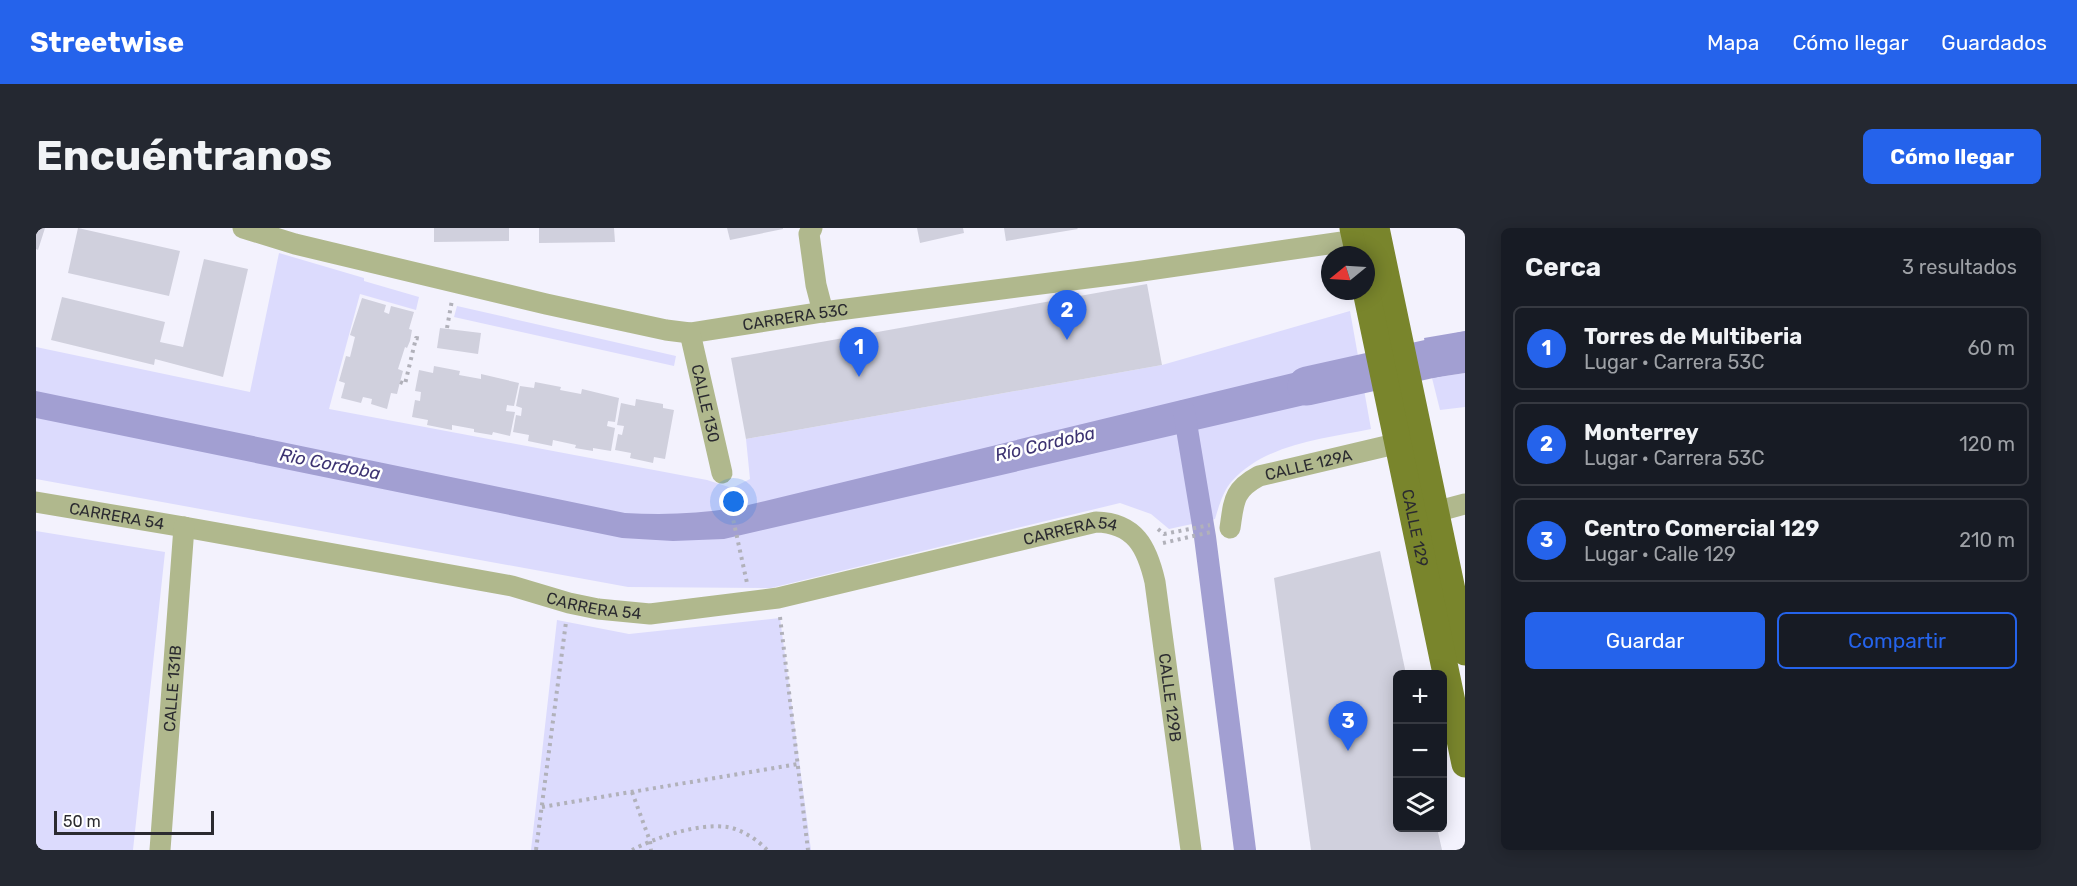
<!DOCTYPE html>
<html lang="es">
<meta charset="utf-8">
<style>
body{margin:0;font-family:Rubik,sans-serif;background:#242831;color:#f1f3f6}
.controls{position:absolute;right:18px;bottom:18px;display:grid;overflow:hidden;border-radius:9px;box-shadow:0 3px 15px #0003}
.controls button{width:54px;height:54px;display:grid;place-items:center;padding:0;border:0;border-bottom:2px solid #363941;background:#171b24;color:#f1f3f6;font:30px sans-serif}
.compass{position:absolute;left:1285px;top:18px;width:54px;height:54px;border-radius:50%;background:#171b24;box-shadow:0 3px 15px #0003;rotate:252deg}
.scale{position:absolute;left:18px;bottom:15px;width:160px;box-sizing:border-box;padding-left:6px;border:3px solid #2b2b30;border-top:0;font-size:16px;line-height:21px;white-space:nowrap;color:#2b2b30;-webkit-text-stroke:4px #fff;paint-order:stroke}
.you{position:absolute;left:698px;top:274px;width:21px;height:21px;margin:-15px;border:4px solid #fff;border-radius:50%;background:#1a73e8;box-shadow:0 0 0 9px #1a73e833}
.badge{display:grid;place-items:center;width:39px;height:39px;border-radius:50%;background:#2563eb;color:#fff;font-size:20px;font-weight:700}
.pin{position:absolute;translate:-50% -50px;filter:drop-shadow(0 2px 3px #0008)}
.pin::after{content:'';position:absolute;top:32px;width:21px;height:18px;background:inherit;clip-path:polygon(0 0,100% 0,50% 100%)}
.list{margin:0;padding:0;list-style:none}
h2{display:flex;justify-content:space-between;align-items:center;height:78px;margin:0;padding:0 24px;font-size:26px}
h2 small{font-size:20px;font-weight:400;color:#9ea1a6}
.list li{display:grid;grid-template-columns:39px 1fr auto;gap:18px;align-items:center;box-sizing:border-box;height:84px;margin:0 12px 12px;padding:0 12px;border:2px solid #363941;border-radius:9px}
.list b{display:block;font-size:22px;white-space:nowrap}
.list p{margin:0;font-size:20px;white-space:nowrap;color:#9ea1a6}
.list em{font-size:20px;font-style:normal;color:#9ea1a6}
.actions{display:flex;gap:12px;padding:18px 24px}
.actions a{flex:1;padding:14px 0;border:2px solid #2563eb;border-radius:9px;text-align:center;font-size:21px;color:#2563eb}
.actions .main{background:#2563eb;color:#fff}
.icon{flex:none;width:33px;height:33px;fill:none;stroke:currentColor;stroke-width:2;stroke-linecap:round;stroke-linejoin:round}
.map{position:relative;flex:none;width:1429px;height:622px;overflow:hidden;border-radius:9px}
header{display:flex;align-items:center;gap:36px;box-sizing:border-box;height:84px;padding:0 30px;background:#2563eb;color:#fff}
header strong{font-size:28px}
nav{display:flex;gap:33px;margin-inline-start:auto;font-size:21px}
.intro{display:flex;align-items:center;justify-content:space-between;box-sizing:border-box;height:144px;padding:0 36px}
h1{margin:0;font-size:42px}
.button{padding:15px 27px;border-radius:9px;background:#2563eb;color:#fff;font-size:21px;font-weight:700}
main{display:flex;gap:36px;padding:0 36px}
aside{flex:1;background:#171b24;border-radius:9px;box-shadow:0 3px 15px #0003}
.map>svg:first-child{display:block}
.green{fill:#dcdbfd}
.water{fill:#a29fd2}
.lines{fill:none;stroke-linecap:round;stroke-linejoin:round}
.canal{stroke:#a29fd2;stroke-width:22}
.river{stroke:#a29fd2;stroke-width:39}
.building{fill:#d0d0dd}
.path{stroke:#b1b1ba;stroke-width:4;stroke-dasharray:3 4.5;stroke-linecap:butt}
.minor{stroke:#b0b88d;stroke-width:21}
.major{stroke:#79852c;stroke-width:27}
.labels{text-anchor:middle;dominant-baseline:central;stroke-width:5;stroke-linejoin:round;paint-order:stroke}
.street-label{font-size:16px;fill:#2b2b30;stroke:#fff}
.water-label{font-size:18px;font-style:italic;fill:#3d3372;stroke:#fff}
</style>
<header>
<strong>Streetwise</strong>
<nav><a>Mapa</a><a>Cómo llegar</a><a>Guardados</a></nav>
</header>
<div class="intro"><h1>Encuéntranos</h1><a class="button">Cómo llegar</a></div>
<main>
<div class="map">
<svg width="1429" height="622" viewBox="0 0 1429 622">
<rect width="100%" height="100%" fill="#f3f2fd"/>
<!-- green -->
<path class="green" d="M243,25l85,25v3l55,16 -3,13 -56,-16 -31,115 378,71 25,8 18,-9 -4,-40 416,-74 188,-54 21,118c-47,10 -104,14 -139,52 -9,10 -13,25 -17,38l-46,10 -18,-15 -31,-11 -349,85 -143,-1 -592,-108v-132l214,45z
M421,78l219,50 -2,10 -220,-49z
M1429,145v34l-25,3 -8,-32z
M0,303l129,21 -32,298h-97z
M744,390l31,232h-280l26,-230 72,14z"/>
<!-- water -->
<path class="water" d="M1429,103v42l-33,5 -8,-40z
M1319,130l6,34 -637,147 -51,2 -51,-3 -586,-120v-27l589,122c40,2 79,1 119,-7z"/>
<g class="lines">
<!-- canal -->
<path class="canal" d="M1148,183l21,126 40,313"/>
<!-- river -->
<path class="river" d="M1271,158l158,-35"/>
</g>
<!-- building -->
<path class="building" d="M0,0h9l-7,22 -2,-1z
M42,0l102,23 -11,45 -101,-23z
M398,0h75v13l-75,1z
M503,0h75l1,14 -76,1z
M691,0h56v1l-53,11z
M881,0h46l1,5 -44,10z
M968,0h73l1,1 -72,12z
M168,31l44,10 -25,108 -68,-18 -1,6 -103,-25 11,-43 103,25 -5,20 23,5z
M1111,56l15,81 -416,74 -15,-81z
M326,70l24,7 -2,7 5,2 2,-8 23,6 -5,17 3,1 -2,11 -3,7 -2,-1 -7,22 5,2 -3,11 -3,12 -6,-1 -4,16 -16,-5 1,-5 -9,-2 -2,6 -20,-5 4,-15 -6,-2 7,-25 4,1 5,-20 -5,-2z
M404,100l41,5 -3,21 -41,-6z
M398,138l26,5 -1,4 22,4v-5l38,9 -5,23 -7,-1 -1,6 9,1 -5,24 -17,-4 -1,3 -18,-3v-3l-22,-4v5l-25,-5 1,-5 -16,-3 3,-17 5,1 1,-9 -6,-1 4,-21 14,3z
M499,154l26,5 -1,3 21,4 1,-5 37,9 -4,24 -7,-1 -1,5 8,2 -4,23 -18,-3v3l-18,-3 1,-3 -23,-5 -1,6 -24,-5 1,-6 -16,-3 3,-17 5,1 1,-8 -6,-2 4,-20 14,2z
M600,171l27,5v4l11,2 -9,49 -11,-2 -1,6 -23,-5 1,-5 -16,-3 3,-16 4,1 2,-9 -7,-1 4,-22 14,3z
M1344,323l26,123h-8v154h39l5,22h-131l-37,-272z"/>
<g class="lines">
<!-- path -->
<path class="path" d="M411,100l5,-28
M364,154l5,2 11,-46 6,1
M691,263l20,92
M1122,301l6,5 46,-9
M1127,315l48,-11
M744,389l28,233
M596,564l18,49 1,9
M506,579l256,-43
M500,622l30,-228
M596,622c25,-13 66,-27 95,-23 14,2 31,13 40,23"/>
<!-- minor -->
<g class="minor">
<path id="s1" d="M207,0l52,16 251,60 120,26 24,3 133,-21 312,-40 221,-32"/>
<path d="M776,0l-3,6 7,51 7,27"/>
<path id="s2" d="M654,105l32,140"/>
<path id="s3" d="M0,274l148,25 328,59 57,17 29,6 52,5 128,-16 318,-76c39,1 51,25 59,60l36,268"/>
<path d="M1399,284l30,-8"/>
<path id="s4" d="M1194,300c4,-27 3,-38 29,-52l153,-36"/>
<path id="s5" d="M124,622l24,-323"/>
</g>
<!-- major -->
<g class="major">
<path d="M1317,0l6,27"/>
<path d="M1340,0l89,424"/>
<path id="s6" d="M1330,63l99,473"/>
</g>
</g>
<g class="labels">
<!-- street labels -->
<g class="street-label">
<text stroke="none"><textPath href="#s1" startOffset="566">CARRERA 53C</textPath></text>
<text stroke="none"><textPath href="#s2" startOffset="72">CALLE 130</textPath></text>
<text stroke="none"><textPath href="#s4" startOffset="114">CALLE 129A</textPath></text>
<text stroke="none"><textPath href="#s3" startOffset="82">CARRERA 54</textPath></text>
<text stroke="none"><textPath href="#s6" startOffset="242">CALLE 129</textPath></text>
<text stroke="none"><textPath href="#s3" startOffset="1054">CARRERA 54</textPath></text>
<text stroke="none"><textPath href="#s3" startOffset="568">CARRERA 54</textPath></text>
<text stroke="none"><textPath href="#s5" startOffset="162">CALLE 131B</textPath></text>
<text stroke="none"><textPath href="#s3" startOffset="1290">CALLE 129B</textPath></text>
</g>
<!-- water labels -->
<g class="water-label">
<text transform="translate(1009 216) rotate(-13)">Río Cordoba</text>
<text transform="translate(294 236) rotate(11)">Rio Cordoba</text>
</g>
</g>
</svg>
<div class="controls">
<button>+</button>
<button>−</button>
<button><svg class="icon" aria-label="layers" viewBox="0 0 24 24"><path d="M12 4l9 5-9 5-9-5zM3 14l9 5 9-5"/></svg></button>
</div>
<svg class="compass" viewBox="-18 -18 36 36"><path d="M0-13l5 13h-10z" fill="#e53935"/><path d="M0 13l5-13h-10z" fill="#9ea1a6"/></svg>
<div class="scale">50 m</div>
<div class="you"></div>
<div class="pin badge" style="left:823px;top:149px">1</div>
<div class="pin badge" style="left:1031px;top:112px">2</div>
<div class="pin badge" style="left:1312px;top:523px">3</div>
</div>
<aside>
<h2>Cerca<small>3 resultados</small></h2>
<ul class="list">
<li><span class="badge">1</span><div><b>Torres de Multiberia</b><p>Lugar · Carrera 53C</p></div><em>60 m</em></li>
<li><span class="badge">2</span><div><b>Monterrey</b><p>Lugar · Carrera 53C</p></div><em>120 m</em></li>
<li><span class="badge">3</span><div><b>Centro Comercial 129</b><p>Lugar · Calle 129</p></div><em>210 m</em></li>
</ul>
<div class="actions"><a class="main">Guardar</a><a>Compartir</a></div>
</aside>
</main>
